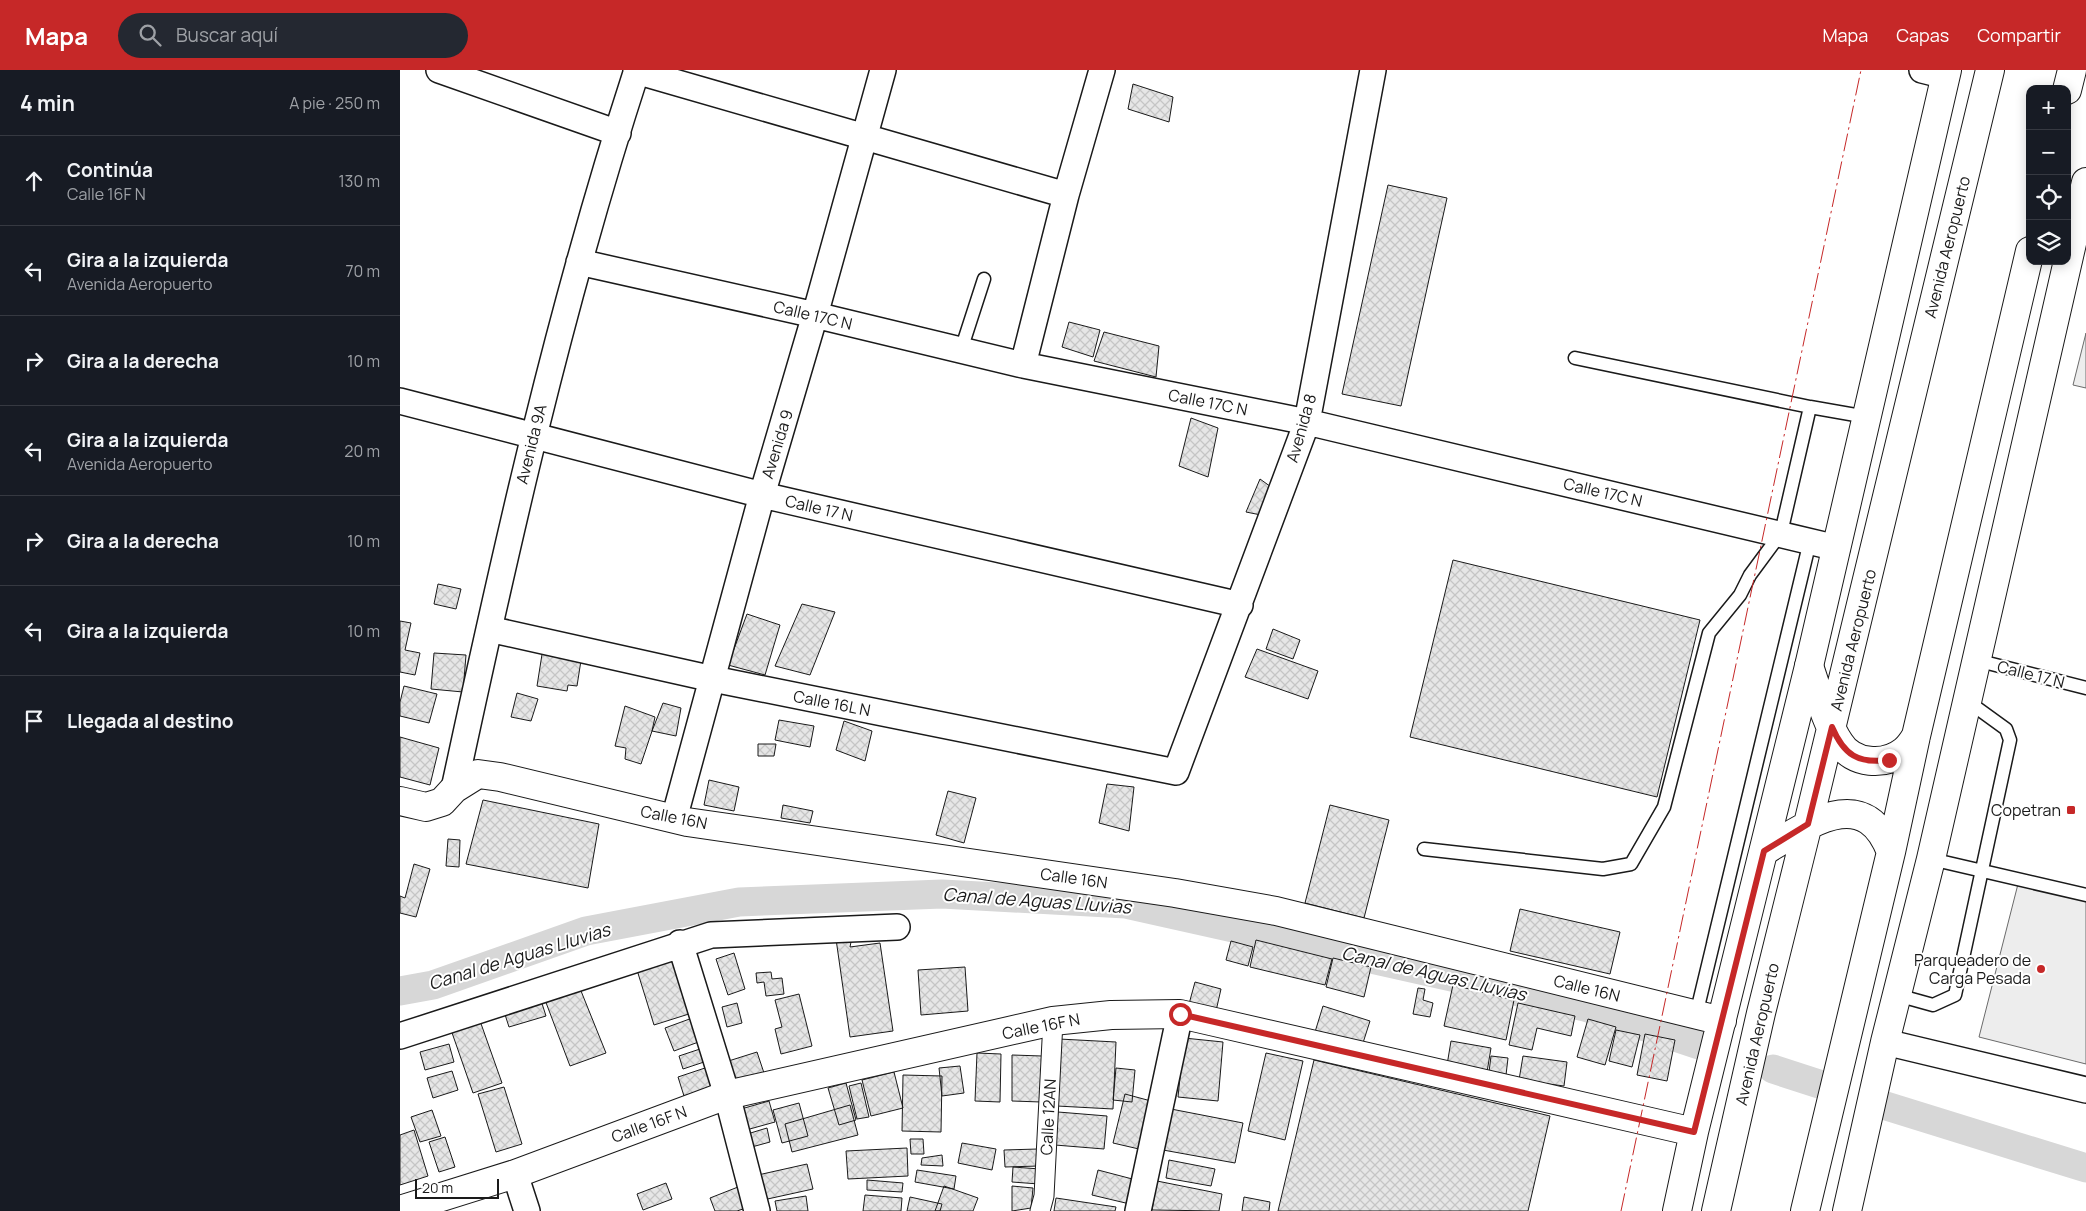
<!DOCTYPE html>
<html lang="es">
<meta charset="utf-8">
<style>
body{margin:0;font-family:Manrope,sans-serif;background:#242831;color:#f1f3f6}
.controls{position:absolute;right:15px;top:15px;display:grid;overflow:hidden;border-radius:10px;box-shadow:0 2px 12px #0003}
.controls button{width:45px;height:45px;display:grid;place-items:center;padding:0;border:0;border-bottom:1px solid #363941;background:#171b24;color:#f1f3f6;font:25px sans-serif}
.scale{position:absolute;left:15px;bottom:12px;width:84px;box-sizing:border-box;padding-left:5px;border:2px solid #1a1a1a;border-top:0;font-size:14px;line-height:18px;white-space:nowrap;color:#1a1a1a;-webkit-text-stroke:4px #fff;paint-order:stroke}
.stop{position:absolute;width:15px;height:15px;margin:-11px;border:4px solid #c62828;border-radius:50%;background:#fff}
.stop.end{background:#c62828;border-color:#fff;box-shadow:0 1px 5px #0008}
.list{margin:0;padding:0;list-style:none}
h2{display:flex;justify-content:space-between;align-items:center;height:65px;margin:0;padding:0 20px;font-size:21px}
h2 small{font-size:16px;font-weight:400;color:#9ea1a6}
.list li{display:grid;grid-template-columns:32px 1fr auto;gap:15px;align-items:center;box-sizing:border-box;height:90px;padding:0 20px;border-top:1px solid #363941}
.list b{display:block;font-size:19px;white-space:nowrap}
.list p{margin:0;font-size:16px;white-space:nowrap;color:#9ea1a6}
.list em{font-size:16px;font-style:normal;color:#9ea1a6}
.icon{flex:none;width:28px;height:28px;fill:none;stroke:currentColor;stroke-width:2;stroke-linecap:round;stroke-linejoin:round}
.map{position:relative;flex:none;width:1686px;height:1141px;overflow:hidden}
header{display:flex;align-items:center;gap:30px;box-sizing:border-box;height:70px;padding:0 25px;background:#c62828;color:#fff}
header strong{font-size:24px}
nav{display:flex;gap:28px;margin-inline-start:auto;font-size:18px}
.search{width:350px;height:45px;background:#242831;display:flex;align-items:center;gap:12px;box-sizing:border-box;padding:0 18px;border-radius:28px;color:#9ea1a6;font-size:19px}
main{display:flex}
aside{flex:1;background:#171b24}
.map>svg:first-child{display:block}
.built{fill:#ededed;stroke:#6a6a6a}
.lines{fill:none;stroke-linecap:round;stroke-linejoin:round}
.canal{stroke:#d7d7d7;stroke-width:29}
.building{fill:url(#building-cross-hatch);stroke:#1a1a1a}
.service-casing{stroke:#1a1a1a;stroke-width:15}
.pedestrian-casing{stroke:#1a1a1a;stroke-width:21}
.minor-casing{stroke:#1a1a1a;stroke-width:28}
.tertiary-casing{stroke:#1a1a1a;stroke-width:30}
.secondary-casing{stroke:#1a1a1a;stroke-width:30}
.service{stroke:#fff;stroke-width:12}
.pedestrian{stroke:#fff;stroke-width:19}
.minor{stroke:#fff;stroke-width:25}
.tertiary{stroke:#fff;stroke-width:28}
.secondary{stroke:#fff;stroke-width:28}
.power{stroke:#c62828;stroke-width:1;stroke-dasharray:18 4 2.5 4;stroke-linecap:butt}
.route{stroke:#c62828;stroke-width:6}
.poi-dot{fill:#c62828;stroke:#fff;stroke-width:2}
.labels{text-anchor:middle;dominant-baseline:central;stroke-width:4;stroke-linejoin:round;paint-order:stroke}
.street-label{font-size:16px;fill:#1a1a1a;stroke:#fff}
.poi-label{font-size:16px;fill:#1a1a1a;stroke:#fff;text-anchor:end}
.water-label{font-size:18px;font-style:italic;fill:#1a1a1a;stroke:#fff}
</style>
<header>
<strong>Mapa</strong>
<div class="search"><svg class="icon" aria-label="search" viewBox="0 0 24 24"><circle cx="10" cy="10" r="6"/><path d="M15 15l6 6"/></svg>Buscar aquí</div>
<nav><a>Mapa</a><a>Capas</a><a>Compartir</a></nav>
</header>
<main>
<aside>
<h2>4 min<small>A pie · 250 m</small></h2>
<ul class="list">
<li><svg class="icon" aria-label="ahead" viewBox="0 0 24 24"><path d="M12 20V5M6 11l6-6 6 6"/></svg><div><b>Continúa</b><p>Calle 16F N</p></div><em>130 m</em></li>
<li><svg class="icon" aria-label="left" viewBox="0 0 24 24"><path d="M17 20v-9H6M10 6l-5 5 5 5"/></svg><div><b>Gira a la izquierda</b><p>Avenida Aeropuerto</p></div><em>70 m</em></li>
<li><svg class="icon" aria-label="right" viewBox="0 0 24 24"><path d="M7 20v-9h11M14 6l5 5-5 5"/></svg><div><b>Gira a la derecha</b></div><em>10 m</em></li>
<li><svg class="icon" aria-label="left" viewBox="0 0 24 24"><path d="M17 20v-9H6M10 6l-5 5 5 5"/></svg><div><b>Gira a la izquierda</b><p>Avenida Aeropuerto</p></div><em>20 m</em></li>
<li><svg class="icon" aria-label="right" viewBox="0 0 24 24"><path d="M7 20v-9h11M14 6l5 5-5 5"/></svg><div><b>Gira a la derecha</b></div><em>10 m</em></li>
<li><svg class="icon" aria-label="left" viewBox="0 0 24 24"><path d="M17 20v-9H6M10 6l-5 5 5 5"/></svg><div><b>Gira a la izquierda</b></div><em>10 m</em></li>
<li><svg class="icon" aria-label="arrive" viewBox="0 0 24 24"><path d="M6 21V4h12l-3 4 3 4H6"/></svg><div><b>Llegada al destino</b></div></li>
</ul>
</aside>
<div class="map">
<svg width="1686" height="1141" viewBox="0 0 1686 1141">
<defs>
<pattern id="building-cross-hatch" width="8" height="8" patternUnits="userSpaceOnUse" patternTransform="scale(1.25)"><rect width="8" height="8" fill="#e6e6e6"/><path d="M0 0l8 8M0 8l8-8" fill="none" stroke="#c5c5c5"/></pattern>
</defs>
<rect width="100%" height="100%" fill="#fff"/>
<!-- built -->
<path class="built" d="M1686,263v55l-13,-3z
M1618,814l68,17v163l-107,-27z"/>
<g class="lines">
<!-- canal -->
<path class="canal" d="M0,921l33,-6 153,-54 153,-29 203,-8 184,10 459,103 114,38
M1373,999l46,15
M1483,1035l203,63"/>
</g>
<!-- building -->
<path class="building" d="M733,14l40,13 -4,25 -41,-13z
M988,115l59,13 -46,208 -59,-12z
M669,252l31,8 -7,27 -31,-10z
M704,262l55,14 -3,31 -62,-16z
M791,348l27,10 -10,49 -29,-11z
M860,409l18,13 -7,25 -25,-5z
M1053,490l247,60 -43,177 -247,-60z
M38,514l23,5 -5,20 -22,-5z
M402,534l33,8 -25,63 -35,-9z
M347,544l33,11 -15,50 -37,-10z
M0,551l11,2 -6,27 15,3 -5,22 -15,-3z
M873,559l27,11 -7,19 -27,-10z
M143,578l39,6 -5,32 -9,-1 -1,6 -30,-5z
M857,579l61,22 -10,28 -63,-22z
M34,583l32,2 -3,37 -32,-3z
M4,616l33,8 -8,29 -29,-7v-14z
M117,623l21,6 -7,22 -20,-4z
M263,633l18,5 -5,28 -24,-5z
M225,636l30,11 -3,14 -11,33 -16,-5 1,-11 -11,-2z
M379,650l35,6 -4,21 -35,-7z
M444,651l28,10 -7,30 -29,-11z
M0,667l39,11 -9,37 -30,-8z
M358,674h18l-2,12h-16z
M309,710l30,7 -5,24 -30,-6z
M707,714l27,3 -5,44 -30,-8z
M548,721l28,7 -12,45 -28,-8z
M83,730l116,24 -11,64 -122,-24z
M383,735l30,6 -3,12 -29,-5z
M930,735l59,15 -25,98 -59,-15z
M48,769l12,1 -1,27 -13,-1z
M14,794l16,5 -14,48 -16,-4v-17l5,2z
M1120,839l100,23 -10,42 -100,-23z
M452,867l-2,10 30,-4 13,88 -43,6 -14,-98z
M856,870l76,19 -7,26 -75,-18z
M831,871l22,6 -5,19 -22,-6z
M334,883l11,36 -17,6 -12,-36z
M275,888l17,55 -38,12 -17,-55z
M933,888l38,9 -7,30 -38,-10z
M565,897l3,44 -47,4 -3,-45z
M371,902l1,7 10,-1 2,16 -18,2 -2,-14 -7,1 -1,-10z
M177,911l29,72 -36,13 -28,-74z
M795,912l26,7 -5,22 -27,-7z
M1053,915l61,15 -8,40 -62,-14z
M1018,918l7,1 -2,11 10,3 -3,14 -17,-3z
M138,921l8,25 -37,11 -8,-25z
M399,924l13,52 -31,8 -6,-25 7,-2 -7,-27z
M337,933l5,20 -15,4 -5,-20z
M1118,933l57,13 -4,20 -34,-8 -5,22 -23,-5z
M923,936l47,15 -8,25 -47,-14z
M295,947l9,23 -30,11 -9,-23z
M79,948l23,65 -29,10 -23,-66z
M1188,949l28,8 -11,38 -28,-8z
M1216,960l24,5 -8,32 -23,-6z
M1245,964l30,6 -8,41 -30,-6z
M784,968l39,4 -5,59 -40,-4z
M659,969l57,3 -3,67 -56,-3z
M1051,971l40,7 -4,24 -40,-7z
M49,974l5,18 -29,8 -5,-18z
M306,977l4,13 -27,9 -4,-13z
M357,982l8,24 -38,12 -8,-24z
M577,983l24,1 -1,48 -25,-1z
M866,983l37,8 -18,79 -37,-9z
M612,985l30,1 -1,46 -29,-1z
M1091,986l17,2 -2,17 -17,-3z
M1123,986l44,6 -3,24 -45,-6z
M914,990l236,56 -22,95h-250z
M311,996l6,19 -33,11 -6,-19z
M560,996l4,27 -22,3 -3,-28z
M716,998l19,2 -3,32 -19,-2z
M52,1001l6,19 -25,8 -6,-20z
M494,1002l9,36 -32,8 -9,-36z
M503,1005l39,1 -1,56 -39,-1z
M446,1013l10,37 -17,5 -11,-37z
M461,1013l8,34 -12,2 -8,-33z
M104,1017l18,57 -26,8 -18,-58z
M725,1024l26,7 -12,48 -26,-6z
M369,1031l6,21 -36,10 -5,-21z
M399,1033l9,33 -26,7 -9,-33z
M450,1035l8,30 -66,17 -7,-28z
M771,1039l72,14 -8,40 -72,-13z
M32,1040l9,26 -21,6 -9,-25z
M658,1042l49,4 -3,33 -49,-4z
M367,1058l3,14 -22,6 -4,-13z
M14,1060l14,46 -28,9v-50z
M45,1067l10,30 -16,5 -10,-30z
M510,1069h13l1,15h-13z
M562,1073l34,6 -4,21 -34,-7z
M507,1078l1,28 -60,3 -2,-28z
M638,1079l1,17 -34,1 -1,-17z
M542,1085l1,11 -22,-1 1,-7z
M769,1090l46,9 -4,17 -45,-8z
M407,1094l6,25 -50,11 -5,-25z
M613,1097l27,2 -1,15 -27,-2z
M517,1100l39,6 -2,13 -39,-7z
M698,1100l42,11 -6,24 -42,-10z
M467,1110l36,3 -1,9 -35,-2z
M757,1111l65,13 -3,17 -67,-1z
M266,1113l6,16 -29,11 -6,-16z
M544,1116l34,12 -5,13h-38z
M612,1116l21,2 -2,20 -19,3z
M338,1117l8,21 -9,3h-22l-5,-13z
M465,1125l37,3 -1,13h-38z
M406,1126l2,15h-31l-2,-10z
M510,1127l32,7 -2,7h-33z
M844,1127l26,5 -1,9h-27z
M656,1128l60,9 -1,4h-61z"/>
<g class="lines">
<defs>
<path id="service" d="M561,280l23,-71
M1175,288l235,49 57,10
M1576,590l110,28
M1024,779l179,20 28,-5 33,-57 45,-174 31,-38 10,-20 31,-42 29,-126
M1531,789l155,36
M1497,925l36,10 22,-10 55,-255 -4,-11 -40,-29
M1296,945l114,-474"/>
<path id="pedestrian" d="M640,1141l4,-15 9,-175"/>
<path id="minor" d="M39,0l179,63
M1522,0l24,6
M236,1l430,124
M179,192l236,53 208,50 284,57 530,126
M623,295l43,-170 36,-125
M0,331l362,94 478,110
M89,559l224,50 463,93 131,-350 66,-352
M54,719c52,-242 106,-483 183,-719
M274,749l88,-324 53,-180 68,-245
M280,873l47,152 30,116
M0,966l311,-101 186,-8
M1485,972l201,48
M115,1104l12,37
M738,1141l42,-197"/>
<path id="tertiary" d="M0,731l26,6 16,-5 12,-13 24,-15 22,3 187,45 488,71 101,18 446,110
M0,1140l115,-36 212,-79 326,-74 58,-6 69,-1 514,118
M1277,1141l17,-79 115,-466 138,-596
M1447,1141l38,-169 46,-183 155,-677"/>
<path id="secondary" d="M1667,20l5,-20
M1409,596c8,23 17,57 30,76 14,23 46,24 65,9 5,-4 9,-10 12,-15
M1364,781c44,-26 100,-69 127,1
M1316,1141l45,-198 47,-189 182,-754
M1405,1141l86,-359 25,-116 114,-485"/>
</defs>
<!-- service casing -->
<use href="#service" class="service-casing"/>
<!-- pedestrian casing -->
<use href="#pedestrian" class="pedestrian-casing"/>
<!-- minor casing -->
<use href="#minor" class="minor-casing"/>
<!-- tertiary casing -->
<use href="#tertiary" class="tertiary-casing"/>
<!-- secondary casing -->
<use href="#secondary" class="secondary-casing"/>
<!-- service -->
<use href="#service" class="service"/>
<!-- pedestrian -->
<use href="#pedestrian" class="pedestrian"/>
<!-- minor -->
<use href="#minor" class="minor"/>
<!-- tertiary -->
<use href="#tertiary" class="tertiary"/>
<!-- secondary -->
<use href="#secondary" class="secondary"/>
<!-- power -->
<path class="power" d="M1221,1141l240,-1141"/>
</g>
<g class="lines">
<!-- route -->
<path class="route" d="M780,944l514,118 70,-281 44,-27 24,-97c12,28 26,37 57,33"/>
</g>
<!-- markers -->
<g class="poi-dot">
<rect x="1666" y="735" width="10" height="10" rx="2.5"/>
<circle cx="1641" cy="899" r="5"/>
</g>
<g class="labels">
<!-- street labels -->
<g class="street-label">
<text transform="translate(1547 177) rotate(-76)">Avenida Aeropuerto</text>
<text transform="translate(413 245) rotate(13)">Calle 17C N</text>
<text transform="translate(808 332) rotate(11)">Calle 17C N</text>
<text transform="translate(901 358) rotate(-74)">Avenida 8</text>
<text transform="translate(131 374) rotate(-76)">Avenida 9A</text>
<text transform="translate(377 374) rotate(-73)">Avenida 9</text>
<text transform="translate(1203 422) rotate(13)">Calle 17C N</text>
<text transform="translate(419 438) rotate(13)">Calle 17 N</text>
<text transform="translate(1453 570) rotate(-76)">Avenida Aeropuerto</text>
<text transform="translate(1631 604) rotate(14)">Calle 17 N</text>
<text transform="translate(432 633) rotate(11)">Calle 16L N</text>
<text transform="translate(274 747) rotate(11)">Calle 16N</text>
<text transform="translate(674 808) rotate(8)">Calle 16N</text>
<text transform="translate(1187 918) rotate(14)">Calle 16N</text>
<text transform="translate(641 956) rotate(-11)">Calle 16F N</text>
<text transform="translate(1357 964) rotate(-77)">Avenida Aeropuerto</text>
<text transform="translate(648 1047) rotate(-87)">Calle 12AN</text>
<text transform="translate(249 1054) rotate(-20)">Calle 16F N</text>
</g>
<!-- poi labels -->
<g class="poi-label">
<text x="1661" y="740">Copetran</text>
<text x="1631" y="890">Parqueadero de<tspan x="1631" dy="18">Carga Pesada</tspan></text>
</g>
<!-- water labels -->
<g class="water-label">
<text transform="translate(637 830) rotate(4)">Canal de Aguas Lluvias</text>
<text transform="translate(119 886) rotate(-17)">Canal de Aguas Lluvias</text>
<text transform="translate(1034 903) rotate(13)">Canal de Aguas Lluvias</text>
</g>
</g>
</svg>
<div class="controls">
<button>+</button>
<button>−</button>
<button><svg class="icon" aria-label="locate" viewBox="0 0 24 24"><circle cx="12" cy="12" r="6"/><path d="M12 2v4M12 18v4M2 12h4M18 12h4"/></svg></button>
<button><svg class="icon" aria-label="layers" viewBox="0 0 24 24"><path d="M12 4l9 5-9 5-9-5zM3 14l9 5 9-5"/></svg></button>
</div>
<div class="scale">20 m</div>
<div class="stop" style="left:780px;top:944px"></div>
<div class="stop end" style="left:1489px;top:690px"></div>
</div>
</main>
